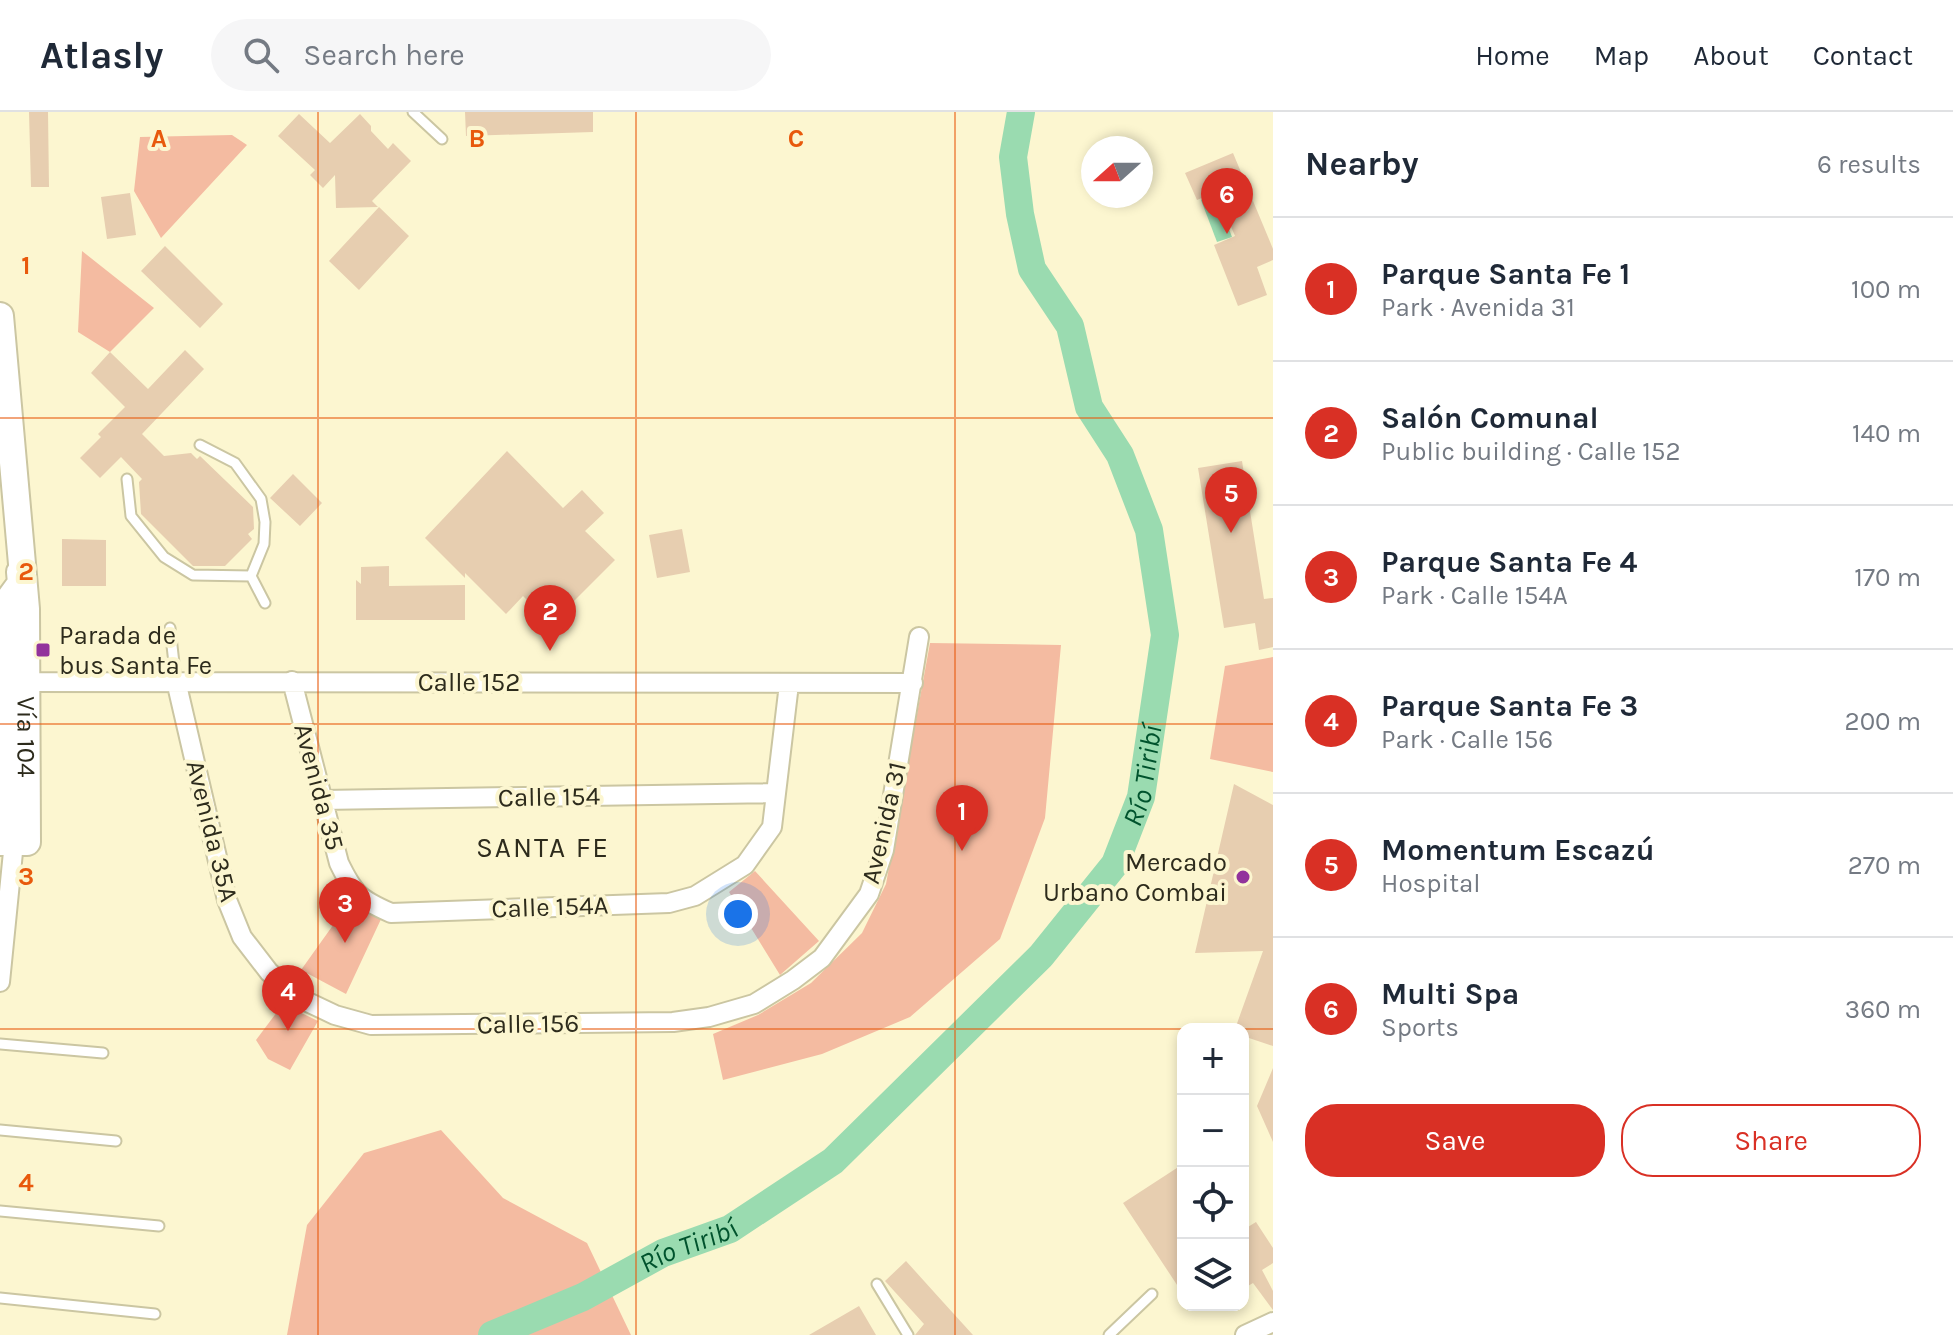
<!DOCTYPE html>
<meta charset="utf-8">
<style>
body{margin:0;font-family:Karla,sans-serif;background:#f6f6f7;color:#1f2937}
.controls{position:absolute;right:24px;bottom:24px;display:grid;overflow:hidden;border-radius:16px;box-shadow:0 4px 12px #0003}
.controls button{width:72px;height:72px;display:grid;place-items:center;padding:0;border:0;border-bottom:2px solid #e0e1e3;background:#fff;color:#1f2937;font:40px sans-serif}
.compass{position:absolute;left:1081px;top:24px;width:72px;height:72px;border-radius:50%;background:#fff;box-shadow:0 4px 12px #0003;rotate:249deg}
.you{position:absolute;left:738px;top:802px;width:28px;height:28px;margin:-20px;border:6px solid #fff;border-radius:50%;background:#1a73e8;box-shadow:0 0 0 12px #1a73e833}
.badge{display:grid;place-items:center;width:52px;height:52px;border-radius:50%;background:#d93025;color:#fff;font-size:26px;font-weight:700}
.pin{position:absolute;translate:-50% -66px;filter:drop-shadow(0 2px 4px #0008)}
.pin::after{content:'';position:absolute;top:42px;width:28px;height:24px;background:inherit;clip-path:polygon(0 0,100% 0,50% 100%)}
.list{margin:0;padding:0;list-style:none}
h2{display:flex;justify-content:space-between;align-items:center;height:104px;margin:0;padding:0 32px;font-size:34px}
h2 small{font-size:26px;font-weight:400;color:#747a83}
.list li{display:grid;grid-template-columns:52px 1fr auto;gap:24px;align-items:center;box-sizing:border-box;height:144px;padding:0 32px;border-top:2px solid #e0e1e3}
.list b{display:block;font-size:30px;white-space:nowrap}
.list p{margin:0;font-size:26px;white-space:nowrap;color:#747a83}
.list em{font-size:26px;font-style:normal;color:#747a83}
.actions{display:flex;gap:16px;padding:24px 32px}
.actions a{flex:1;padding:18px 0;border:2px solid #d93025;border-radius:32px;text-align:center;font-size:28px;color:#d93025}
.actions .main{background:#d93025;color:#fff}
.icon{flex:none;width:44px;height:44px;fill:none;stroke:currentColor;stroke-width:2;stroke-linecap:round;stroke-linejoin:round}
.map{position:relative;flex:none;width:1273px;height:1223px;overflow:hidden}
header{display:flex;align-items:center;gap:48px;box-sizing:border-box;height:112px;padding:0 40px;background:#fff;border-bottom:2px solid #e0e1e3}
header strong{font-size:38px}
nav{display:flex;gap:44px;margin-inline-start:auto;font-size:28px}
.search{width:560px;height:72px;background:#f6f6f7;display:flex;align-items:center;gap:20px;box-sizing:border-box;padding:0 28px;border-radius:44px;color:#747a83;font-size:30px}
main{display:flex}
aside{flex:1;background:#fff}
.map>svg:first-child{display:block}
.green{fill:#f4bba1}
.water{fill:#9adbb0}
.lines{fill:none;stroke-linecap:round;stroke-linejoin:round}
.river{stroke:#9adbb0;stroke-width:28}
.building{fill:#e7ceb0}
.lane-casing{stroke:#cbc6a2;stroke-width:13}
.street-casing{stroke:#cbc6a2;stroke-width:22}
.secondary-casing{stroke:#cbc6a2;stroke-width:30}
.lane{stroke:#fff;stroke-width:9}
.street{stroke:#fff;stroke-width:18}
.secondary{stroke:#fff;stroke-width:26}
.grid{fill:none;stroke:#e8590c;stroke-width:2;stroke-opacity:0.55}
.poi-dot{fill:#92339c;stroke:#fcf6d0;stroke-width:3}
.labels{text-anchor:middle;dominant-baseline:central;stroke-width:8;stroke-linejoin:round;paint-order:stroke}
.poi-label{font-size:26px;fill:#2d2b1c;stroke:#fcf6d0;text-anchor:start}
.street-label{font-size:26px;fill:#2d2b1c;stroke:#fcf6d0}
.water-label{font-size:28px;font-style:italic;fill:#00532d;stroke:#fcf6d0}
.neighbourhood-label{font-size:28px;letter-spacing:2px;fill:#2d2b1c;stroke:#fcf6d0}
.grid-label{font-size:26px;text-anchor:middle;font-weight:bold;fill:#e8590c;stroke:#fcf6d0;stroke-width:8;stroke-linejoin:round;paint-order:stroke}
</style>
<header>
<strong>Atlasly</strong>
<div class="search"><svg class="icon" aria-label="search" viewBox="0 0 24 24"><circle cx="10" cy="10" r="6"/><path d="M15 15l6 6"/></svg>Search here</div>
<nav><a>Home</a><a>Map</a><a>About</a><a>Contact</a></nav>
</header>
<main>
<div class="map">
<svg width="1273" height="1223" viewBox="0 0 1273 1223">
<rect width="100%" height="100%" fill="#fcf6d0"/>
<!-- green -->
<path class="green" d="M232,23l15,10 -86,93 -27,-47 6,-54z
M82,139l72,57 -44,44 -32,-20z
M930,531l131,2 -16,173 -45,121 -90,78 -88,37 -99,26 -10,-46 45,-19 53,-32 51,-50 24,-49z
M1273,545v115l-63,-13 15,-93z
M755,759l64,70 -39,34 -51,-83z
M351,788l31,17 -36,77 -45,-24z
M283,892l35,17 -28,49 -22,-11 -12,-19z
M441,1018l62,68 84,45 44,92h-344l20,-110 57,-72z"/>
<!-- water -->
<path class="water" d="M1216,82l16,43 -15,5 -16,-42z"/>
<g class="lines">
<!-- river -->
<path class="river" id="s1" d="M492,1223l91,-38 80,-44 67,-24 103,-68 208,-205 74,-92 26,-67 24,-162 -16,-105 -29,-75 -31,-48 -19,-81 -38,-57 -12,-55 -7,-57 8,-45"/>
</g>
<!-- building -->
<path class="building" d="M29,0h19l1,75h-18z
M465,0h128v20l-127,4z
M299,2l31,29 30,-29 11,12v5l17,18 5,-6 18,18 -39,40 6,6 -42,1 -1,-33 -12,13 -13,-13 5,-5 -37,-34z
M1233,41l40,96v11l-16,7 10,28 -29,11 -24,-61 21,-9 -19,-44 -19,8 -12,-27z
M130,81l6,42 -29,4 -6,-42z
M379,95l30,29 -50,54 -30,-29z
M165,134l58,58 -23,24 -59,-57z
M185,238l19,19 -62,65 22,22 27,-3 6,6 3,-3 53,51 1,22 -6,5 4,5 -27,27h-32l-52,-52 -2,-32 3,-3 -21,-22 -21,21 -20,-20 21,-21 -3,-3 27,-27 -34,-34 19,-21 38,37z
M507,339l56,57 19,-18 22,23 -19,18 30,29 -53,53 -18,-19 -11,12 -10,-10 -17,18 -41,-41v5l-40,-40z
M1242,349l22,138 9,-1v49l-14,3 -4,-27 -31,5 -26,-160z
M293,362l29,29 -22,23 -30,-28z
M682,417l8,43 -33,6 -8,-43z
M62,427l44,1v46h-44z
M389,454v20l76,-1v35h-109v-40l5,4v-17z
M1234,672l39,21v241l-30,-10v-7h-8l28,-78 -68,2z
M1273,956v74l-16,-36z
M1183,1052v130l-60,-91z
M1256,1110l17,26v15l-11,7 11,21v19l-20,-27 -10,6v-59z
M906,1149l37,41 30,33h-58l9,-11 -39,-43z
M859,1194l17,29h-67z"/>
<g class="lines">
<defs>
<path id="lane" d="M413,0l29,27
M200,333l35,18 26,36 4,23 -1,22 -13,32
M127,367l4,37 33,41 29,18 58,1 14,27
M170,516l6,53
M0,932l103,9
M0,1018l116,11
M0,1099l159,15
M877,1172l31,51
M0,1186l155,16
M1109,1223l43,-41"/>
<path id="street" d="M20,563v3l6,4 887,1
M176,569l51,219 15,37 27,35 28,25 38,18 36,10 302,-3 36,-5 45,-13 39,-24 29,-22 47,-64 15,-44 35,-213
M292,569l47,182c15,31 20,36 52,50l278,-10 26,-7 50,-31 27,-38 17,-143
M322,688l454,-7
M0,870l14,-140
M1245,1223l28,-13"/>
<g id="secondary">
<path id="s2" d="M0,204l26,293 1,233h-27"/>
<path d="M4,730l-2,-233 19,-26 -1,-11"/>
</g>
</defs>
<!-- lane casing -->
<use href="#lane" class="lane-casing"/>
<!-- street casing -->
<use href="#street" class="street-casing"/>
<!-- secondary casing -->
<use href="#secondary" class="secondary-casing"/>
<!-- lane -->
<use href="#lane" class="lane"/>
<!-- street -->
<use href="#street" class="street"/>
<!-- secondary -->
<use href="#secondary" class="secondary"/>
</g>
<!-- grid -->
<path class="grid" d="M318,0v1223M636,0v1223M955,0v1223M0,306h1273M0,612h1273M0,917h1183M1243,917h30"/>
<!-- markers -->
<g class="poi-dot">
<rect x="35" y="530" width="16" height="16" rx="4"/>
<circle cx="1243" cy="765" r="8"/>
</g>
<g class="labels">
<!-- poi labels -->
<g class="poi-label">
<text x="59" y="523">Parada de<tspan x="59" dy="30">bus Santa Fe</tspan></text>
<text x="1227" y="750" text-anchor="end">Mercado<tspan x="1227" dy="30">Urbano Combai</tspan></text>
</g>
<!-- street labels -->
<g class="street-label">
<text x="469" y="570">Calle 152</text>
<text stroke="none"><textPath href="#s2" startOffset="422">Vía 104</textPath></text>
<text transform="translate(319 675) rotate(75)">Avenida 35</text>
<text transform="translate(549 685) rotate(-1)">Calle 154</text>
<text transform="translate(884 711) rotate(-77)">Avenida 31</text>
<text transform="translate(212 719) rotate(76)">Avenida 35A</text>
<text transform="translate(550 795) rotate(-2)">Calle 154A</text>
<text transform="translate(528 912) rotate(-1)">Calle 156</text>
</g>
<!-- water labels -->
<g class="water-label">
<text stroke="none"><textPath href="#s1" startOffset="888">Río Tiribí</textPath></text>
<text stroke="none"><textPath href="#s1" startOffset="216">Río Tiribí</textPath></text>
</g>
<!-- neighbourhood labels -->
<g class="neighbourhood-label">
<text x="543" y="735">SANTA FE</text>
</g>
</g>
<g class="grid-label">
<text x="159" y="35">A</text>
<text x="477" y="35">B</text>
<text x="796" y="35">C</text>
<text x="26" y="162">1</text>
<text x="26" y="468">2</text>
<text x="26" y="773">3</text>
<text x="26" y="1079">4</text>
</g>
</svg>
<div class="controls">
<button>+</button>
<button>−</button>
<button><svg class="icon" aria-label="locate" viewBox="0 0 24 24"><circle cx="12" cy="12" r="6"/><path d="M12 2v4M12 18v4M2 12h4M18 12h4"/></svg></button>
<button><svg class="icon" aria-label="layers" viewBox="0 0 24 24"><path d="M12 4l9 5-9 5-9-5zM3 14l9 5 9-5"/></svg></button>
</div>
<svg class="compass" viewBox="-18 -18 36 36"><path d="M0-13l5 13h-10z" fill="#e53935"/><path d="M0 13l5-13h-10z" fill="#747a83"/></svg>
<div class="you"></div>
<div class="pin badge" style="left:962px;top:739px">1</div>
<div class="pin badge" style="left:550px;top:539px">2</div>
<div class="pin badge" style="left:345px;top:831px">3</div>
<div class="pin badge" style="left:288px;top:919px">4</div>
<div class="pin badge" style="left:1231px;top:421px">5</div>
<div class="pin badge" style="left:1227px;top:122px">6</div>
</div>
<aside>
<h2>Nearby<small>6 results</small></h2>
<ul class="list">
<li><span class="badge">1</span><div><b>Parque Santa Fe 1</b><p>Park · Avenida 31</p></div><em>100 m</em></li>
<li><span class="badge">2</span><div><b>Salón Comunal</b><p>Public building · Calle 152</p></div><em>140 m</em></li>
<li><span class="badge">3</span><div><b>Parque Santa Fe 4</b><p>Park · Calle 154A</p></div><em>170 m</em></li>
<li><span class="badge">4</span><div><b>Parque Santa Fe 3</b><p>Park · Calle 156</p></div><em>200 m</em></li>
<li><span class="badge">5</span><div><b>Momentum Escazú</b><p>Hospital</p></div><em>270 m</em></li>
<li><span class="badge">6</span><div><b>Multi Spa</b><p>Sports</p></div><em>360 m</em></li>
</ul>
<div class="actions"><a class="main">Save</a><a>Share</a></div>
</aside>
</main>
